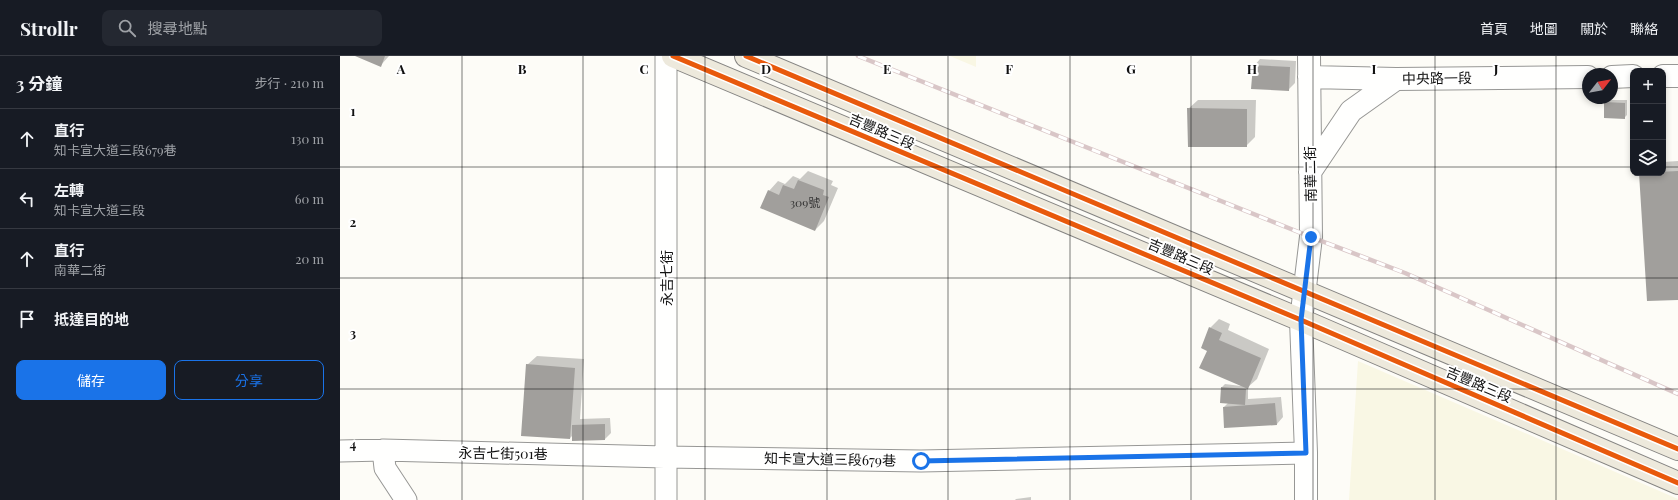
<!DOCTYPE html>
<html lang="zh-TW">
<meta charset="utf-8">
<style>
body{margin:0;font-family:"Playfair Display","Noto Sans TC",serif;background:#242831;color:#f1f3f6}
.controls{position:absolute;right:12px;top:12px;display:grid;overflow:hidden;border-radius:8px;box-shadow:0 2px 6px #0003}
.controls button{width:36px;height:36px;display:grid;place-items:center;padding:0;border:0;border-bottom:1px solid #363941;background:#171b24;color:#f1f3f6;font:20px sans-serif}
.compass{position:absolute;left:1242px;top:12px;width:36px;height:36px;border-radius:50%;background:#171b24;box-shadow:0 2px 6px #0003;rotate:59deg}
.stop{position:absolute;width:12px;height:12px;margin:-9px;border:3px solid #1a73e8;border-radius:50%;background:#fff}
.stop.end{background:#1a73e8;border-color:#fff;box-shadow:0 1px 4px #0008}
.list{margin:0;padding:0;list-style:none}
h2{display:flex;justify-content:space-between;align-items:center;height:52px;margin:0;padding:0 16px;font-size:17px}
h2 small{font-size:13px;font-weight:400;color:#9ea1a6}
.list li{display:grid;grid-template-columns:26px 1fr auto;gap:12px;align-items:center;box-sizing:border-box;height:60px;padding:0 16px;border-top:1px solid #363941}
.list b{display:block;font-size:15px;white-space:nowrap}
.list p{margin:0;font-size:13px;white-space:nowrap;color:#9ea1a6}
.list em{font-size:13px;font-style:normal;color:#9ea1a6}
.actions{display:flex;gap:8px;padding:12px 16px}
.actions a{flex:1;padding:9px 0;border:1px solid #1a73e8;border-radius:8px;text-align:center;font-size:14px;color:#1a73e8}
.actions .main{background:#1a73e8;color:#fff}
.icon{flex:none;width:22px;height:22px;fill:none;stroke:currentColor;stroke-width:2;stroke-linecap:round;stroke-linejoin:round}
.map{position:relative;flex:none;width:1338px;height:444px;overflow:hidden}
header{display:flex;align-items:center;gap:24px;box-sizing:border-box;height:56px;padding:0 20px;background:#171b24;border-bottom:1px solid #363941}
header strong{font-size:19px}
nav{display:flex;gap:22px;margin-inline-start:auto;font-size:14px}
.search{width:280px;height:36px;background:#242831;display:flex;align-items:center;gap:10px;box-sizing:border-box;padding:0 14px;border-radius:8px;color:#9ea1a6;font-size:15px}
main{display:flex}
aside{flex:1;background:#171b24}
.map>svg:first-child{display:block}
.farmland{fill:#f9f7e4}
.shadow{fill:#0003}
.building{fill:#a19f9c}
.lines{fill:none;stroke-linecap:round;stroke-linejoin:round}
.minor-casing{stroke:#979795;stroke-width:23}
.tertiary-casing{stroke:#979795;stroke-width:24}
.primary-casing{stroke:#858482;stroke-width:24}
.minor{stroke:#fffffe;stroke-width:21}
.tertiary{stroke:#fffffe;stroke-width:22}
.primary{stroke:#ede9dc;stroke-width:22}
.rail-casing{stroke:#d9c6c7;stroke-width:4.5}
.rail{stroke:#fff;stroke-width:3;stroke-dasharray:9;stroke-linecap:butt}
.cycleway-casing{stroke:#fff;stroke-width:8}
.cycleway{stroke:#e8590c;stroke-width:5}
.route{stroke:#1a73e8;stroke-width:5}
.grid{fill:none;stroke:#111;stroke-width:1;stroke-opacity:0.55}
.labels{text-anchor:middle;dominant-baseline:central;stroke-width:4;stroke-linejoin:round;paint-order:stroke}
.number-label{font-size:12px;fill:#353434}
.street-label{font-size:14px;fill:#111;stroke:#fff}
.grid-label{font-size:13px;text-anchor:middle;font-weight:bold;fill:#111;stroke:#fff;stroke-width:4;stroke-linejoin:round;paint-order:stroke}
</style>
<header>
<strong>Strollr</strong>
<div class="search"><svg class="icon" aria-label="search" viewBox="0 0 24 24"><circle cx="10" cy="10" r="6"/><path d="M15 15l6 6"/></svg>搜尋地點</div>
<nav><a>首頁</a><a>地圖</a><a>關於</a><a>聯絡</a></nav>
</header>
<main>
<aside>
<h2>3 分鐘<small>步行 · 210 m</small></h2>
<ul class="list">
<li><svg class="icon" aria-label="ahead" viewBox="0 0 24 24"><path d="M12 20V5M6 11l6-6 6 6"/></svg><div><b>直行</b><p>知卡宣大道三段679巷</p></div><em>130 m</em></li>
<li><svg class="icon" aria-label="left" viewBox="0 0 24 24"><path d="M17 20v-9H6M10 6l-5 5 5 5"/></svg><div><b>左轉</b><p>知卡宣大道三段</p></div><em>60 m</em></li>
<li><svg class="icon" aria-label="ahead" viewBox="0 0 24 24"><path d="M12 20V5M6 11l6-6 6 6"/></svg><div><b>直行</b><p>南華二街</p></div><em>20 m</em></li>
<li><svg class="icon" aria-label="arrive" viewBox="0 0 24 24"><path d="M6 21V4h12l-3 4 3 4H6"/></svg><div><b>抵達目的地</b></div></li>
</ul>
<div class="actions"><a class="main">儲存</a><a>分享</a></div>
</aside>
<div class="map">
<svg width="1338" height="444" viewBox="0 0 1338 444">
<rect width="100%" height="100%" fill="#fdfcf7"/>
<!-- farmland -->
<path class="farmland" d="M610,0h26v11z
M1018,305l320,138v1h-329z"/>
<!-- shadow -->
<path class="shadow" d="M17,0h32l-8,9z
M920,3l36,2 -1,22 -7,7 -34,-24z
M858,44h58l-1,37 -9,9 -58,-37z
M1268,44h19v15l-3,3 -19,-15z
M1338,105v138l-15,-126v-11z
M468,115l25,10 -2,4 7,3 -14,33 -9,9 -46,-39 9,-10 7,3 8,-8 7,3z
M879,263l11,5 -2,6 41,19 -12,30 -9,8v12l33,-2 2,20 -6,7 -52,3 -1,-20 4,-4 -6,-16 3,-3 16,2 -33,-35 2,-23z
M197,300l47,3 -4,60 30,-1 1,15 -6,6 -32,-4 -3,3 -43,-73z
M691,441v3h-16l1,-1z"/>
<!-- building -->
<path class="building" d="M15,0h30l-4,11z
M913,9l37,2 -1,24 -38,-2z
M1264,46l21,1v16l-21,-1z
M847,52l60,1v38h-59z
M1338,115v129l-31,1 -8,-128z
M458,124l26,10 -1,5 6,2 -14,34 -55,-23 8,-18 11,5 4,-10 11,4z
M869,271l13,6 -3,7 42,18 -13,31 -49,-21 8,-17 -6,-3z
M186,308l49,4 -5,71 -49,-3z
M881,331l25,2 -1,16 -25,-2z
M935,347l2,22 -53,3 -1,-21z
M265,368v16l-33,1v-16z"/>
<g class="lines">
<defs>
<path id="minor" d="M43,394l2,18 21,32
M0,395l43,-1 282,7 256,4 385,-8
M326,444v-444"/>
<path id="tertiary" d="M1323,20h15
M969,21l87,2 192,-2
M1272,21l21,-1
M970,116l41,-61 45,-32
M966,444v-47l-5,-133 10,-83 -2,-181"/>
<path id="primary" d="M333,0l628,264 377,163
M406,0l932,393"/>
</defs>
<!-- minor casing -->
<use href="#minor" class="minor-casing"/>
<!-- tertiary casing -->
<use href="#tertiary" class="tertiary-casing"/>
<!-- primary casing -->
<use href="#primary" class="primary-casing"/>
<!-- minor -->
<use href="#minor" class="minor"/>
<!-- tertiary -->
<use href="#tertiary" class="tertiary"/>
<!-- primary -->
<use href="#primary" class="primary"/>
<defs>
<path id="rail" d="M518,0l453,181 94,36 273,121"/>
</defs>
<!-- rail casing -->
<use href="#rail" class="rail-casing"/>
<!-- rail -->
<use href="#rail" class="rail"/>
<defs>
<path id="cycleway" d="M333,0l628,264 377,163
M406,0l932,393"/>
</defs>
<!-- cycleway casing -->
<use href="#cycleway" class="cycleway-casing"/>
<!-- cycleway -->
<use href="#cycleway" class="cycleway"/>
</g>
<g class="lines">
<!-- route -->
<path class="route" d="M581,405l385,-8 -5,-133 10,-83"/>
</g>
<!-- grid -->
<path class="grid" d="M122,0v444M243,0v444M365,0v444M487,0v444M608,0v444M730,0v444M851,0v444M973,0v444M1095,0v444M1216,0v444M0,111h1293M1323,111h15M0,222h1338M0,333h1338"/>
<g class="labels">
<!-- number labels -->
<g class="number-label">
<text x="465" y="146">309號</text>
</g>
<!-- street labels -->
<g class="street-label">
<text transform="translate(1097 22) rotate(-1)">中央路一段</text>
<text transform="translate(542 75) rotate(23)">吉豐路三段</text>
<text transform="translate(970 118) rotate(-91)">南華二街</text>
<text transform="translate(841 200) rotate(23)">吉豐路三段</text>
<text transform="translate(326 222) rotate(-90)">永吉七街</text>
<text transform="translate(1139 328) rotate(23)">吉豐路三段</text>
<text transform="translate(163 397) rotate(1)">永吉七街501巷</text>
<text transform="translate(490 403) rotate(1)">知卡宣大道三段679巷</text>
</g>
</g>
<g class="grid-label">
<text x="61" y="18">A</text>
<text x="182" y="18">B</text>
<text x="304" y="18">C</text>
<text x="426" y="18">D</text>
<text x="547" y="18">E</text>
<text x="669" y="18">F</text>
<text x="791" y="18">G</text>
<text x="912" y="18">H</text>
<text x="1034" y="18">I</text>
<text x="1156" y="18">J</text>
<text x="13" y="60">1</text>
<text x="13" y="171">2</text>
<text x="13" y="282">3</text>
<text x="13" y="393">4</text>
</g>
</svg>
<div class="controls">
<button>+</button>
<button>−</button>
<button><svg class="icon" aria-label="layers" viewBox="0 0 24 24"><path d="M12 4l9 5-9 5-9-5zM3 14l9 5 9-5"/></svg></button>
</div>
<svg class="compass" viewBox="-18 -18 36 36"><path d="M0-13l5 13h-10z" fill="#e53935"/><path d="M0 13l5-13h-10z" fill="#9ea1a6"/></svg>
<div class="stop" style="left:581px;top:405px"></div>
<div class="stop end" style="left:971px;top:181px"></div>
</div>
</main>
